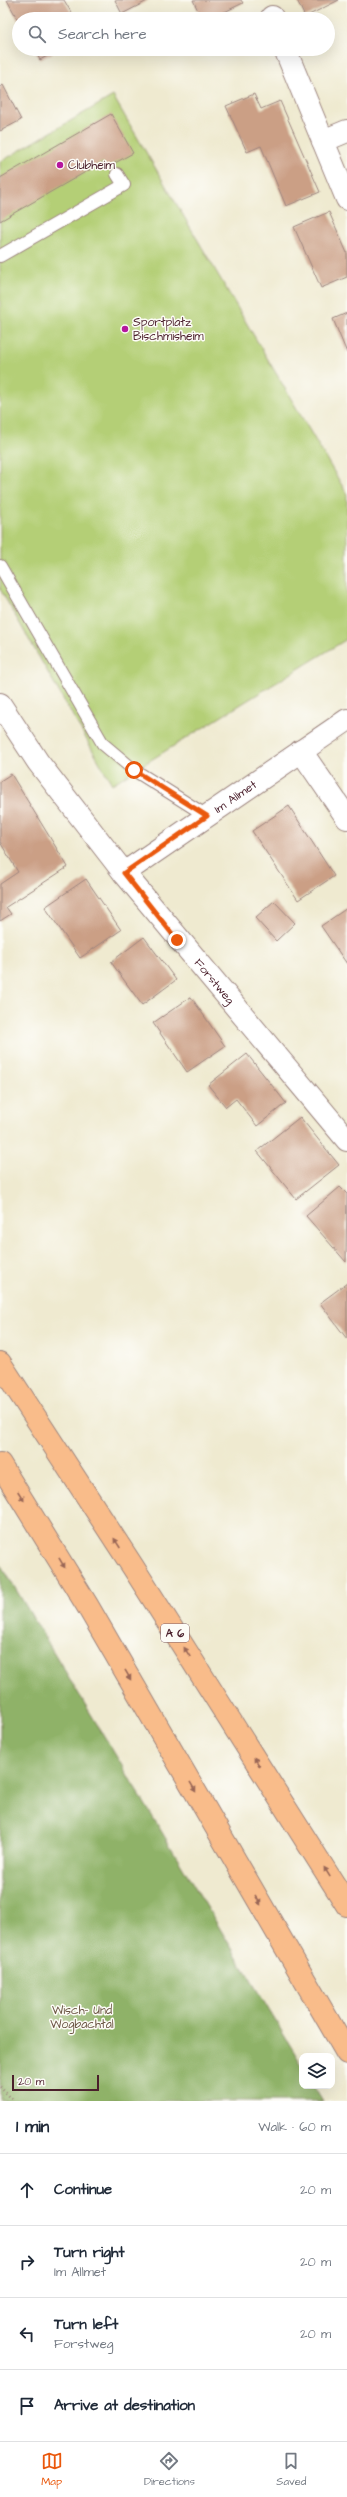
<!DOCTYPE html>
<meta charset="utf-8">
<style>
body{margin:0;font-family:"Architects Daughter",sans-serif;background:#f2f2f3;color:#1f2937}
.controls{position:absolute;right:12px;bottom:12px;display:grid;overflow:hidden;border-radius:8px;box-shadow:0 4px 16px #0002}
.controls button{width:36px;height:36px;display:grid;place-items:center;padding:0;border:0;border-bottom:1px solid #e0e1e3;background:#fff;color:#1f2937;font:20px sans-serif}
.scale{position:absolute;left:12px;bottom:10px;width:87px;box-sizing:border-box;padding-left:4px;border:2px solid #4a1f2b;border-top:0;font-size:11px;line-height:14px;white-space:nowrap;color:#4a1f2b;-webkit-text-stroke:3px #fdfcf7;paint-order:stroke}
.stop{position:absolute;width:12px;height:12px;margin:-9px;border:3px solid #ea580c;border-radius:50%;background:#fff}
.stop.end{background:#ea580c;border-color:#fff;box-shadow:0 1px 4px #0008}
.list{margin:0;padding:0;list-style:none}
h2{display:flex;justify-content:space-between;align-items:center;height:52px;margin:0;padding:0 16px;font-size:17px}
h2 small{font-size:13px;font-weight:400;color:#747a83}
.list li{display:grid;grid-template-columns:26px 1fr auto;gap:12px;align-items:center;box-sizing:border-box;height:72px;padding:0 16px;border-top:1px solid #e0e1e3}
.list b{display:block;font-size:15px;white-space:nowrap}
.list p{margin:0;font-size:13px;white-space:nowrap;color:#747a83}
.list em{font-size:13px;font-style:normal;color:#747a83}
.icon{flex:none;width:22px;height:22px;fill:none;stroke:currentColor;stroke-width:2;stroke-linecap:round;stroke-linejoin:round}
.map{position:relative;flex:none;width:347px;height:2101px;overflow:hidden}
.search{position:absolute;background:#fff;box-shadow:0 4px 16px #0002;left:12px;right:12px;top:12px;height:44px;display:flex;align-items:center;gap:10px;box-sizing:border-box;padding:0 14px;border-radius:22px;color:#747a83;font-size:15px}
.sheet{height:340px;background:#fff}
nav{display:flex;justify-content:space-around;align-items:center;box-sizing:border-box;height:56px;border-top:1px solid #e0e1e3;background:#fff;font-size:11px;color:#747a83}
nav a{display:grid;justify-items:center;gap:2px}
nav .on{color:#ea580c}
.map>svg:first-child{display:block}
.green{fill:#b4cf76;stroke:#7f7750}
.forest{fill:#8fb267;stroke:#6c6849}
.building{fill:#cb9f85}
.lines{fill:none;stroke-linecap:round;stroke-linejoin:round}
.lane-casing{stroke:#9c847e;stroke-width:14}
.street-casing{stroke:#9c847e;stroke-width:24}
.highway-casing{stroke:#9c847e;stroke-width:24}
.path{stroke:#9c847e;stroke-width:2.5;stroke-dasharray:1 3;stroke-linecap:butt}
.lane{stroke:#fff;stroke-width:12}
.street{stroke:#fff;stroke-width:22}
.highway{stroke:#f9bc8a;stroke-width:22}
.oneway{fill:#996656}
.route{stroke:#ea580c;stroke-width:5}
.poi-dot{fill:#b5179e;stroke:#fdfcf7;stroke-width:1.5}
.labels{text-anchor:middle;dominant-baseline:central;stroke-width:3;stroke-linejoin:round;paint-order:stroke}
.shield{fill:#fdfcf7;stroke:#806168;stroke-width:1}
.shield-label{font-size:11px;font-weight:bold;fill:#4a1f2b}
.poi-label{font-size:12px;fill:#4a1f2b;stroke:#fdfcf7;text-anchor:start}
.street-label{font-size:12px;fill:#4a1f2b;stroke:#fdfcf7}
.park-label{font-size:12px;fill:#6a5442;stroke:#fdfcf7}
</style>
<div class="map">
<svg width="347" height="2101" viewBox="0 0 347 2101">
<rect width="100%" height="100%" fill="#fdfcf7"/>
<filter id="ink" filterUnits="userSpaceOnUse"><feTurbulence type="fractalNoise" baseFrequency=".025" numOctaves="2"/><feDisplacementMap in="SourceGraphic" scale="8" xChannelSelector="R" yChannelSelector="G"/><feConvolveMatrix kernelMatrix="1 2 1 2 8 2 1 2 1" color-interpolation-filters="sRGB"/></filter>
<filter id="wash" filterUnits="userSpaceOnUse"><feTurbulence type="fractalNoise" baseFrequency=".012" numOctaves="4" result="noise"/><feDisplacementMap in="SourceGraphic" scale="16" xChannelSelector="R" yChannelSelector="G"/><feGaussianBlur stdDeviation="0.9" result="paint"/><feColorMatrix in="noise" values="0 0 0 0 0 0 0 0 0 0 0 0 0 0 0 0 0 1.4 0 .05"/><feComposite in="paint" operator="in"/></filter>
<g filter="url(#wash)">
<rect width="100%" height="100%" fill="#efead0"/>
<!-- green -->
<path class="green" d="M113,96l234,398v145l-235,145 -112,-195v-427z"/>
<!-- forest -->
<path class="forest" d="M0,1563l302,502v21h12l9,15h-323z"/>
<g id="blocks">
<!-- building -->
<path class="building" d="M7,0h57l11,19h-56v3z
M115,0h34l-27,14z
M193,0h48l2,3 -33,16h-8z
M297,0h42l-34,17z
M34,49h25l-19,11z
M3,85l18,35 -21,11v-44z
M254,94l7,15 19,-8 40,91 -34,14 -25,-60 -14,6 -21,-46z
M111,114l22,39 -27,15 -3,-6 -103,59v-43z
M329,212l18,41v24l-26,11 -27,-61z
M347,313v40l-14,-34z
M11,774l57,93 -62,40 5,7 -11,7v-37l18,-12 -18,-30v-61z
M289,806l45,70 -36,24 -46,-69z
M86,879l35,51 -41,28 -35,-51z
M274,901l21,22 -19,18 -21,-23z
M347,908v56l-26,-38z
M144,937l32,43 -34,25 -31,-43z
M191,997l34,49 -38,26 -34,-49z
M247,1054l39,49 -29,23 -21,-27 -10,8 -18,-22z
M300,1117l39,48 -43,34 -39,-48z
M340,1187l7,7 -1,68 -40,-46z
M347,1283v56l-27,-36z"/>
</g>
</g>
<g filter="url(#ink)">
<use href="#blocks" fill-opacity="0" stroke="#9c847e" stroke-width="1"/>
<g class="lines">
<defs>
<path id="lane" d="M0,256l124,-71 -7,-11
M0,566l103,178 31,26 73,46"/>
<g id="street">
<path d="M272,17l1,2"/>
<path d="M285,49l38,92"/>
<path d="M347,131l-24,10 24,58"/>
<path id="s1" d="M0,704l38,58 86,111 223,267"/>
<path d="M301,751l46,67"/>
<path id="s2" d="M124,873l223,-153"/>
</g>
<path id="highway" d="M0,1363l133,204 214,338
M0,1464l87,141 260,448"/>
</defs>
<!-- lane casing -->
<use href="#lane" class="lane-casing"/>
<!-- street casing -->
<use href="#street" class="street-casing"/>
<!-- highway casing -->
<use href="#highway" class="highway-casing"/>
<!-- path -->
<path class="path" d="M0,2087l14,14"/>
<!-- lane -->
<use href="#lane" class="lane"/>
<!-- street -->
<use href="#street" class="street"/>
<!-- highway -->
<use href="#highway" class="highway"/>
</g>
<!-- one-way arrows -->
<defs><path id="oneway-solid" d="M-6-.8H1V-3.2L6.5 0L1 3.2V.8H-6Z"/></defs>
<g class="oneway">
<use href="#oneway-solid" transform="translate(21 1496) rotate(57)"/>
<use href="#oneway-solid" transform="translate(117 1543) rotate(-123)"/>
<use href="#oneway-solid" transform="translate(62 1563) rotate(59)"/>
<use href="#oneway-solid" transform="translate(187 1652) rotate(-122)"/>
<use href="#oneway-solid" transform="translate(128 1675) rotate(60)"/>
<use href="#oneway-solid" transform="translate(257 1762) rotate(-122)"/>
<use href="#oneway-solid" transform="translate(193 1787) rotate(60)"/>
<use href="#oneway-solid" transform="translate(327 1872) rotate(-122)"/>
<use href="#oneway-solid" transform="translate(258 1900) rotate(60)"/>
</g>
</g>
<g class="lines" filter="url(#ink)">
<!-- route -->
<path class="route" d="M134,770l73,46 -83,57 53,67"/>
</g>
<!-- markers -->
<g class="poi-dot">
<circle cx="60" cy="165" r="4"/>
<circle cx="125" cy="329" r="4"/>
</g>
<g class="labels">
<!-- shield labels -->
<rect class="shield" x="161" y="1624" width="28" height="18" rx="3"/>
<g class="shield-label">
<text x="175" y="1633">A 6</text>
</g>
<!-- poi labels -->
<g class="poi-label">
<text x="68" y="165">Clubheim</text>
<text x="133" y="322">Sportplatz<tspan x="133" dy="14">Bischmisheim</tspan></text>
</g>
<!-- street labels -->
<g class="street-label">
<text stroke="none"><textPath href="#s2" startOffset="135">Im Allmet</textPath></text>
<text stroke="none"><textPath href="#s1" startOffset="351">Forstweg</textPath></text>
</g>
<!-- park labels -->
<g class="park-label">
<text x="82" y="2010">Wisch- Und<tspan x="82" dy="14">Wogbachtal</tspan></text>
</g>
</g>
</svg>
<div class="controls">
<button><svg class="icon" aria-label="layers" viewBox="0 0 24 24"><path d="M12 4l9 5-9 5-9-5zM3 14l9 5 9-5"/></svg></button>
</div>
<div class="scale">20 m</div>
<div class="stop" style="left:134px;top:770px"></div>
<div class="stop end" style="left:177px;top:940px"></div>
<div class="search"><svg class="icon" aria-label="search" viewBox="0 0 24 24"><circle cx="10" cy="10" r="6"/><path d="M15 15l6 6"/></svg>Search here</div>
</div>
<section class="sheet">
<h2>1 min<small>Walk · 60 m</small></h2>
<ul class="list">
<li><svg class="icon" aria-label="ahead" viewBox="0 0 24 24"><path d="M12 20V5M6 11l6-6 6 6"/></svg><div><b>Continue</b></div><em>20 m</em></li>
<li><svg class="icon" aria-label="right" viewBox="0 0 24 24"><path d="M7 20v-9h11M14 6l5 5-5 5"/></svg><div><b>Turn right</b><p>Im Allmet</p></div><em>20 m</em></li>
<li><svg class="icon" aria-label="left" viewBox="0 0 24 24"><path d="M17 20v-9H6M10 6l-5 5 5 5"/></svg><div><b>Turn left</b><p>Forstweg</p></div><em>20 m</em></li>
<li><svg class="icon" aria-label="arrive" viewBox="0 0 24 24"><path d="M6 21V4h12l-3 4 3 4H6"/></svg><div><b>Arrive at destination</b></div></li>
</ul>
</section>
<nav>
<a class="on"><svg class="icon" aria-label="map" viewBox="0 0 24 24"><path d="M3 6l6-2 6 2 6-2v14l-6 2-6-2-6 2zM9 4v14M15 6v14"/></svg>Map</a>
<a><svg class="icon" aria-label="directions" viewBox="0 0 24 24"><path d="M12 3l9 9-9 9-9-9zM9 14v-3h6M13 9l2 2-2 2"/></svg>Directions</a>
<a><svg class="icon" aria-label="saved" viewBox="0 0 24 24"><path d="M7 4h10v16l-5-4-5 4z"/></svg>Saved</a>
</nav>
